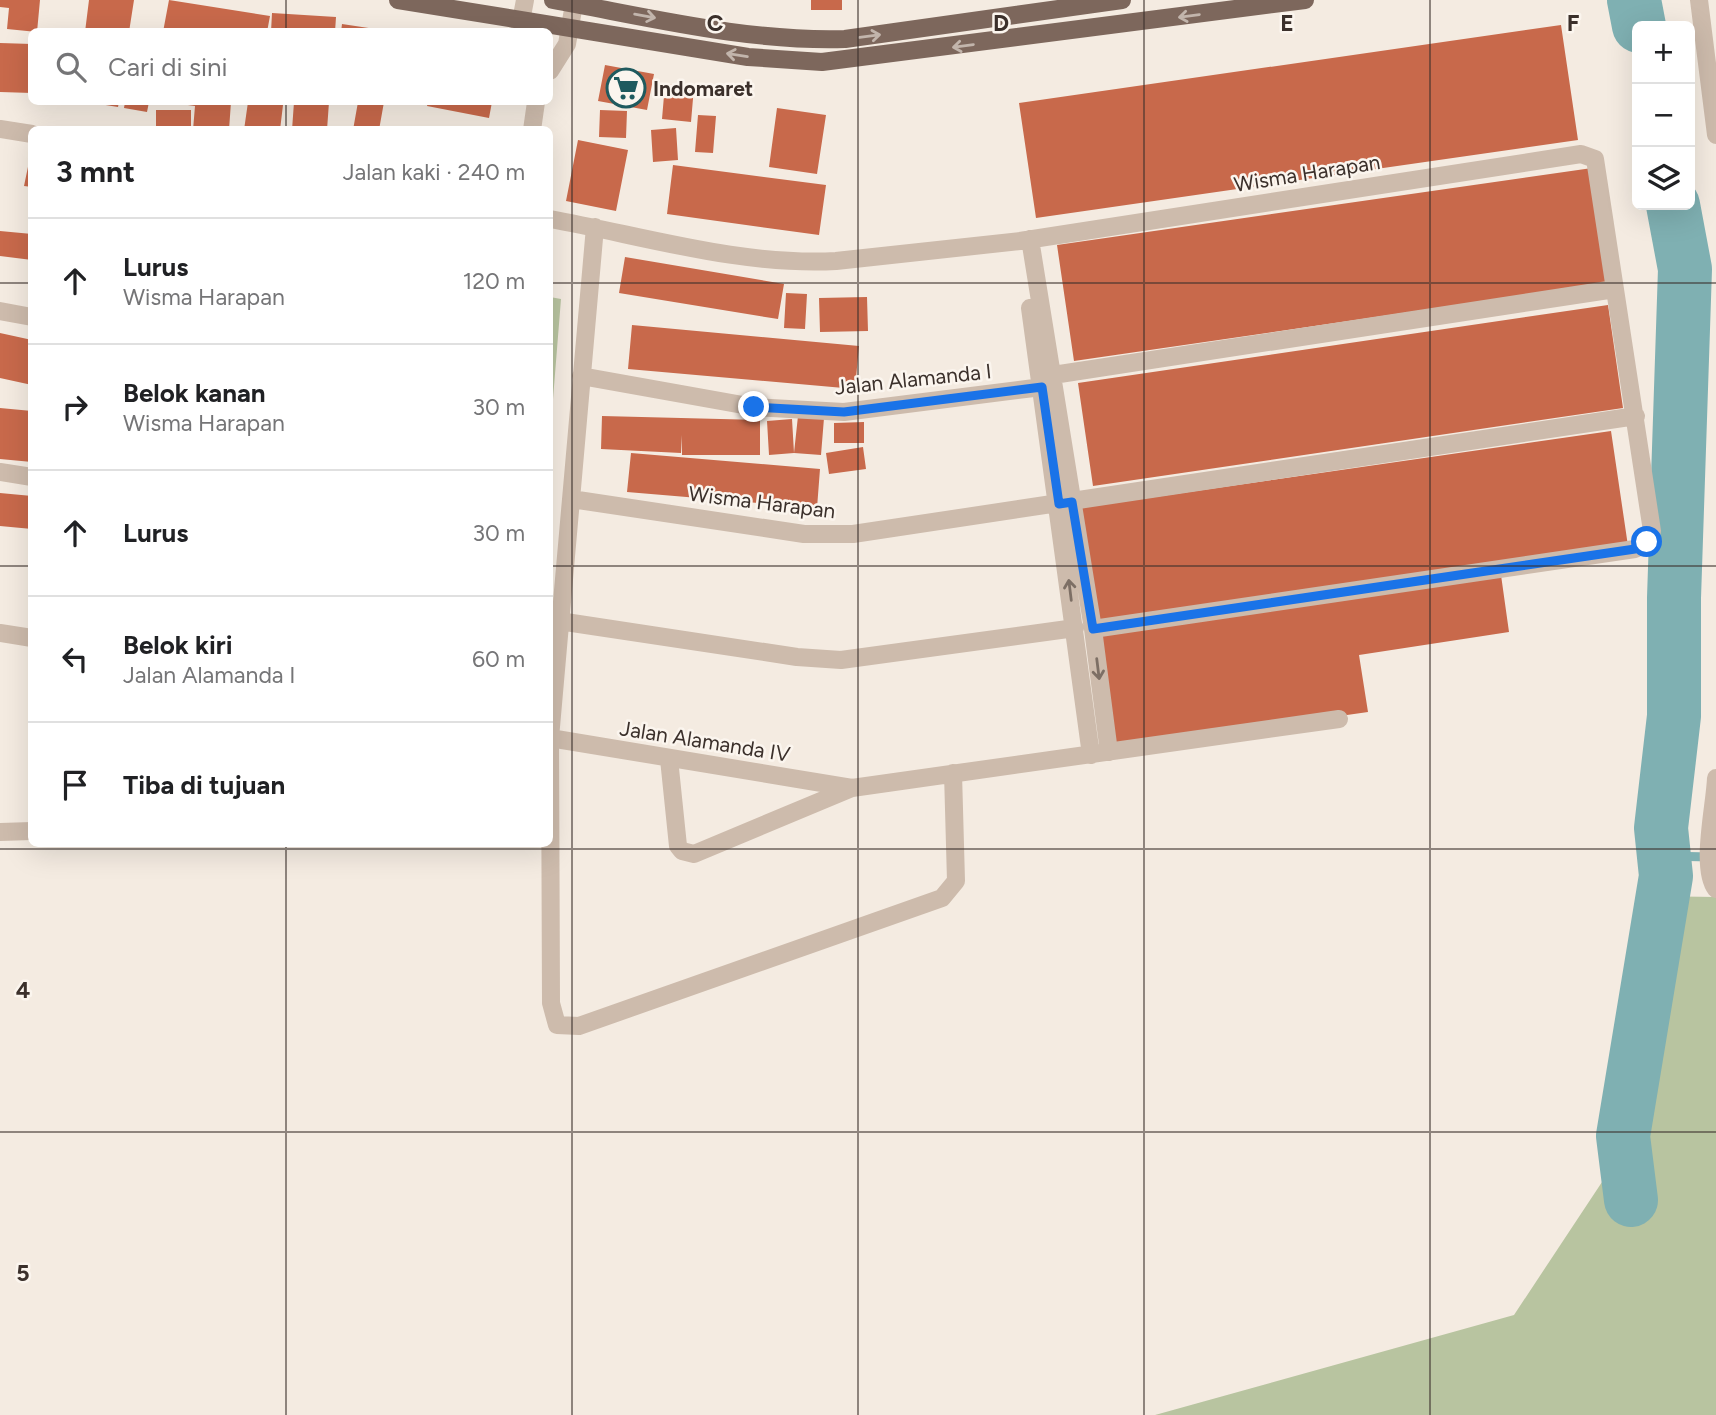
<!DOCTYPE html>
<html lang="id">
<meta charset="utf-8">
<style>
body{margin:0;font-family:Figtree,sans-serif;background:#f2f2f2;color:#202124}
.controls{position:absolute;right:21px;top:21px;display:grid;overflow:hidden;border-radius:10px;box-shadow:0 7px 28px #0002}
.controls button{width:63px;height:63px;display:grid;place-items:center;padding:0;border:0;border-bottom:2px solid #e0e0e0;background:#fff;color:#202124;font:35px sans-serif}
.stop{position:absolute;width:21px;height:21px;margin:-16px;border:5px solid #1a73e8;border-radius:50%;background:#fff}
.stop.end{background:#1a73e8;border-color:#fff;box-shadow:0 2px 7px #0008}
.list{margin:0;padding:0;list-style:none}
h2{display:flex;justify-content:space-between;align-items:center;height:91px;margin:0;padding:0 28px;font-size:30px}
h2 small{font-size:23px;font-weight:400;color:#757577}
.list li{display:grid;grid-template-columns:46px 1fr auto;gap:21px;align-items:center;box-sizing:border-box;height:126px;padding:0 28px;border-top:2px solid #e0e0e0}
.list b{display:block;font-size:26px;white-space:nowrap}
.list p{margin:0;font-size:23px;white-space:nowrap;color:#757577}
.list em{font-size:23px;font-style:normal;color:#757577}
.icon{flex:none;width:38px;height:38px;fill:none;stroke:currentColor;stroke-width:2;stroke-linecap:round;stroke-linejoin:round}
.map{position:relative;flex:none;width:1716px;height:1415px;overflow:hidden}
.search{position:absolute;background:#fff;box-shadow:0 7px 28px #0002;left:28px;top:28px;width:525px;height:77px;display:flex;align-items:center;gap:18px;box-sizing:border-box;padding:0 24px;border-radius:10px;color:#757577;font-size:26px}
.panel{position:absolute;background:#fff;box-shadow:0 7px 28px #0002;left:28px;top:126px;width:525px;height:721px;border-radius:10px}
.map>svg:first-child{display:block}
.green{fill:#b8c4a0}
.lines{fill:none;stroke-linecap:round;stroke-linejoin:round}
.stream{stroke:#7fb0b2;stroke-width:9}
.river{stroke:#7fb0b2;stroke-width:54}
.building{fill:#c8694b}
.minor{stroke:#cdbbac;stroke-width:18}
.major{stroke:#7d675c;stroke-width:18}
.oneway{stroke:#c2b5ac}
.oneway2{stroke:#7d6f65}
.route{stroke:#1a73e8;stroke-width:9}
.grid{fill:none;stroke:#3b302b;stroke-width:2;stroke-opacity:0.55}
.labels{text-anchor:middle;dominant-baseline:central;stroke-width:5;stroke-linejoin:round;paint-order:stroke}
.poi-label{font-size:21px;font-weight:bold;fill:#3b302b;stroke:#fbf5ee;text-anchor:start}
.street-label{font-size:21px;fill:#3b302b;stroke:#fbf5ee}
.grid-label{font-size:23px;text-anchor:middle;font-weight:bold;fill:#3b302b;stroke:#fbf5ee;stroke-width:5;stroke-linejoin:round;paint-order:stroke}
</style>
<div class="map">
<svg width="1716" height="1415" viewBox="0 0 1716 1415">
<rect width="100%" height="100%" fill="#f4ebe1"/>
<!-- green -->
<path class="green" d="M550,297l11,2 -10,125 -1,-1z
M1650,896l66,1v518h-561l359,-100 90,-136z"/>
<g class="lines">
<!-- stream -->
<path class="stream" d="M1664,856l47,1"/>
<!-- river -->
<path class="river" d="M1634,0l5,26
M1631,1200l-8,-64 43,-260 -5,-48 13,-112v-118l11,-329 -12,-64"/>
</g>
<!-- building -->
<path class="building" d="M0,0h40l-3,32 -30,-3 2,-21 -9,-1z
M89,0h45l-5,32h-44z
M169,0l101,16 -3,16h-104z
M811,0h31v10h-31z
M272,13l64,4 -1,15h-64z
M342,24l40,6v2h-41z
M1561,25l17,115 -542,78 -17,-115z
M0,43l32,1v49l-32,-1z
M605,65l49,9 -7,36 -49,-9z
M665,84l29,3 -3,35 -29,-3z
M87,102h32l-1,5z
M125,102h24l-2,10 -23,-4z
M166,102h65l-2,28h-36l2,-24z
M248,102l35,3 -3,25h-36z
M294,102h35l-2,28h-35z
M358,102h26l-5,28h-26z
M428,102h64l-3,16 -62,-12z
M777,108l49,7 -9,59 -48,-7z
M156,110h35v20h-35z
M600,110l27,1 -1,27 -27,-1z
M698,115l18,1 -3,37 -18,-1z
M676,128l2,32 -25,2 -2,-32z
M578,140l50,10 -12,61 -50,-10z
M29,162h3v25l-8,-1z
M673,165l153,20 -7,50 -152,-21z
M1592,168l17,115 -535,78 -17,-116z
M0,231l32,3v26l-32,-4z
M625,257l159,27 -6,35 -159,-26z
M786,293l21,1 -2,35 -21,-1z
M867,297l1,34 -48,1 -1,-34z
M1608,305l15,103 -530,78 -15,-103z
M632,325l227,21 -4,43 -227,-20z
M0,333l32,7v45l-32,-7z
M0,408l32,3v51l-32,-3z
M602,416l158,4v35h-78v-20l-1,18 -80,-4z
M798,416l26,2 -3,37 -27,-2z
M792,419l2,34 -25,2 -2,-34z
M864,422v21h-30v-20z
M1611,431l17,115 -533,77 -17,-115z
M863,447l3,22 -37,5 -3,-21z
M631,453l189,16 -3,39 -190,-16z
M0,493l32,3v33l-32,-3z
M1501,575l8,57 -150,23 9,57 -252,36 -18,-115z"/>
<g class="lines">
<!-- minor -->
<path class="minor" d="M1699,0l17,135
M519,32l6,-32
M550,71l17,-27 7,-40
M0,129l32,5
M532,130l4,-28
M550,219c94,17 189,47 286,42l184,-20 561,-87 14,5 57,372 -5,12 -12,6 -542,80
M595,227l-45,511 1,265 6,22 22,1 363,-128 14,-17 -3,-108
M1030,239l63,390 16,123
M1030,308l61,447
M0,311l32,6
M1053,375l562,-86
M581,376l173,31 90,5 198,-25
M0,472l32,5
M571,499l233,35h49l783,-118
M559,621l238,36 44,3 234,-32
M0,633l32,5
M550,738l302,50
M669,759l9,87 4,5 12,3 158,-66 487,-69
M1716,778c-1,28 -16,90 0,111
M0,832l32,-1"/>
<!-- major -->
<path class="major" d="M398,0l350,57 74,5 483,-62
M553,0c95,17 195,42 292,39l277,-39"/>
</g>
<!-- one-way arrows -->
<defs><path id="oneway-shaft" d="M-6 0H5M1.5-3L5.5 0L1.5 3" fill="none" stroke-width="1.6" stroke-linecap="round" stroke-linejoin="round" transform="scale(1.75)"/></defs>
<g class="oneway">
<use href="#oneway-shaft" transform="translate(645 16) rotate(10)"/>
<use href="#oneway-shaft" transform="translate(1189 16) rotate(172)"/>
<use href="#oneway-shaft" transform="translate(870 36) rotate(-8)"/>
<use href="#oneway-shaft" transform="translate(963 46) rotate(172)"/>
<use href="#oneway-shaft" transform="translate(737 55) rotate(-171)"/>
</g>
<g class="oneway2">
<use href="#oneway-shaft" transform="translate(1070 590) rotate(-97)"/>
<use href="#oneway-shaft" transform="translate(1098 669) rotate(83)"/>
</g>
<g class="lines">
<!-- route -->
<path class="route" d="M754,407l90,5 198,-25 17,117 13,-2 21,127 542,-80 12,-7"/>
</g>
<!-- grid -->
<path class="grid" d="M286,0v32M572,0v1415M858,0v1415M1144,0v1415M1430,0v1415M286,102v28M0,283h32M550,283h1166M0,566h32M550,566h1166M286,844v571M0,849h1716M0,1132h1716"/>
<!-- icons -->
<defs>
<symbol id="supermarket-ring" viewBox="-11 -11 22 22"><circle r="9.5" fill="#fbf5ee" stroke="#1f5a5e" stroke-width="1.5"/><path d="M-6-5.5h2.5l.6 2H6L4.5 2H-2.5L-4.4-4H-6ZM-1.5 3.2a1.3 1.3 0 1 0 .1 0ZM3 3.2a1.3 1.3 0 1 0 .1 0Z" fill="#1f5a5e"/></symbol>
</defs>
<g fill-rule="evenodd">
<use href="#supermarket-ring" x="604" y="66" width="44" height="44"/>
</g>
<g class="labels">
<!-- poi labels -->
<g class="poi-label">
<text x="653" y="88">Indomaret</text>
</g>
<!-- street labels -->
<g class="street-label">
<text transform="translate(1307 173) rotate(-9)">Wisma Harapan</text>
<text transform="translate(913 379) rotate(-6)">Jalan Alamanda I</text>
<text transform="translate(762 502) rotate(7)">Wisma Harapan</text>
<text transform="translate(705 741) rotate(9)">Jalan Alamanda IV</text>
</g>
</g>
<g class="grid-label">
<text x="715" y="31">C</text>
<text x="1001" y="31">D</text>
<text x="1287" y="31">E</text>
<text x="1573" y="31">F</text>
<text x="23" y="998">4</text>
<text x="23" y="1281">5</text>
</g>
</svg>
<div class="controls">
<button>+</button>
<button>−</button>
<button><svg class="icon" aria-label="layers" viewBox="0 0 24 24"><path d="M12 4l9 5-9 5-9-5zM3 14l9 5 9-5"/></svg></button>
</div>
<div class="stop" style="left:1647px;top:542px"></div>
<div class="stop end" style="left:754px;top:407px"></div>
<div class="search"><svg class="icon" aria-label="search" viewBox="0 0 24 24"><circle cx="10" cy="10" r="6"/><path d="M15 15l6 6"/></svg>Cari di sini</div>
<section class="panel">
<h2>3 mnt<small>Jalan kaki · 240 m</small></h2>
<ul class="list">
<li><svg class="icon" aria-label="ahead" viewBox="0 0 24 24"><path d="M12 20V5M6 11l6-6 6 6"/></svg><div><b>Lurus</b><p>Wisma Harapan</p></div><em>120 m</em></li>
<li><svg class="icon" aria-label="right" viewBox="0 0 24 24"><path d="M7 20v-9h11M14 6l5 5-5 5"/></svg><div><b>Belok kanan</b><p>Wisma Harapan</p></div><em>30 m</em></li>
<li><svg class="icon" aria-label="ahead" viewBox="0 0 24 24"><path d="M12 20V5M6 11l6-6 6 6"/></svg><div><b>Lurus</b></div><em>30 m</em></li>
<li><svg class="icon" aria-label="left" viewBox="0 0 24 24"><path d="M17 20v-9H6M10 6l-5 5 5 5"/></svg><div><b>Belok kiri</b><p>Jalan Alamanda I</p></div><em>60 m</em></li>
<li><svg class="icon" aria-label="arrive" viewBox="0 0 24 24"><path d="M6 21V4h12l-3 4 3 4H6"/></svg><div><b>Tiba di tujuan</b></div></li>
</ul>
</section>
</div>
